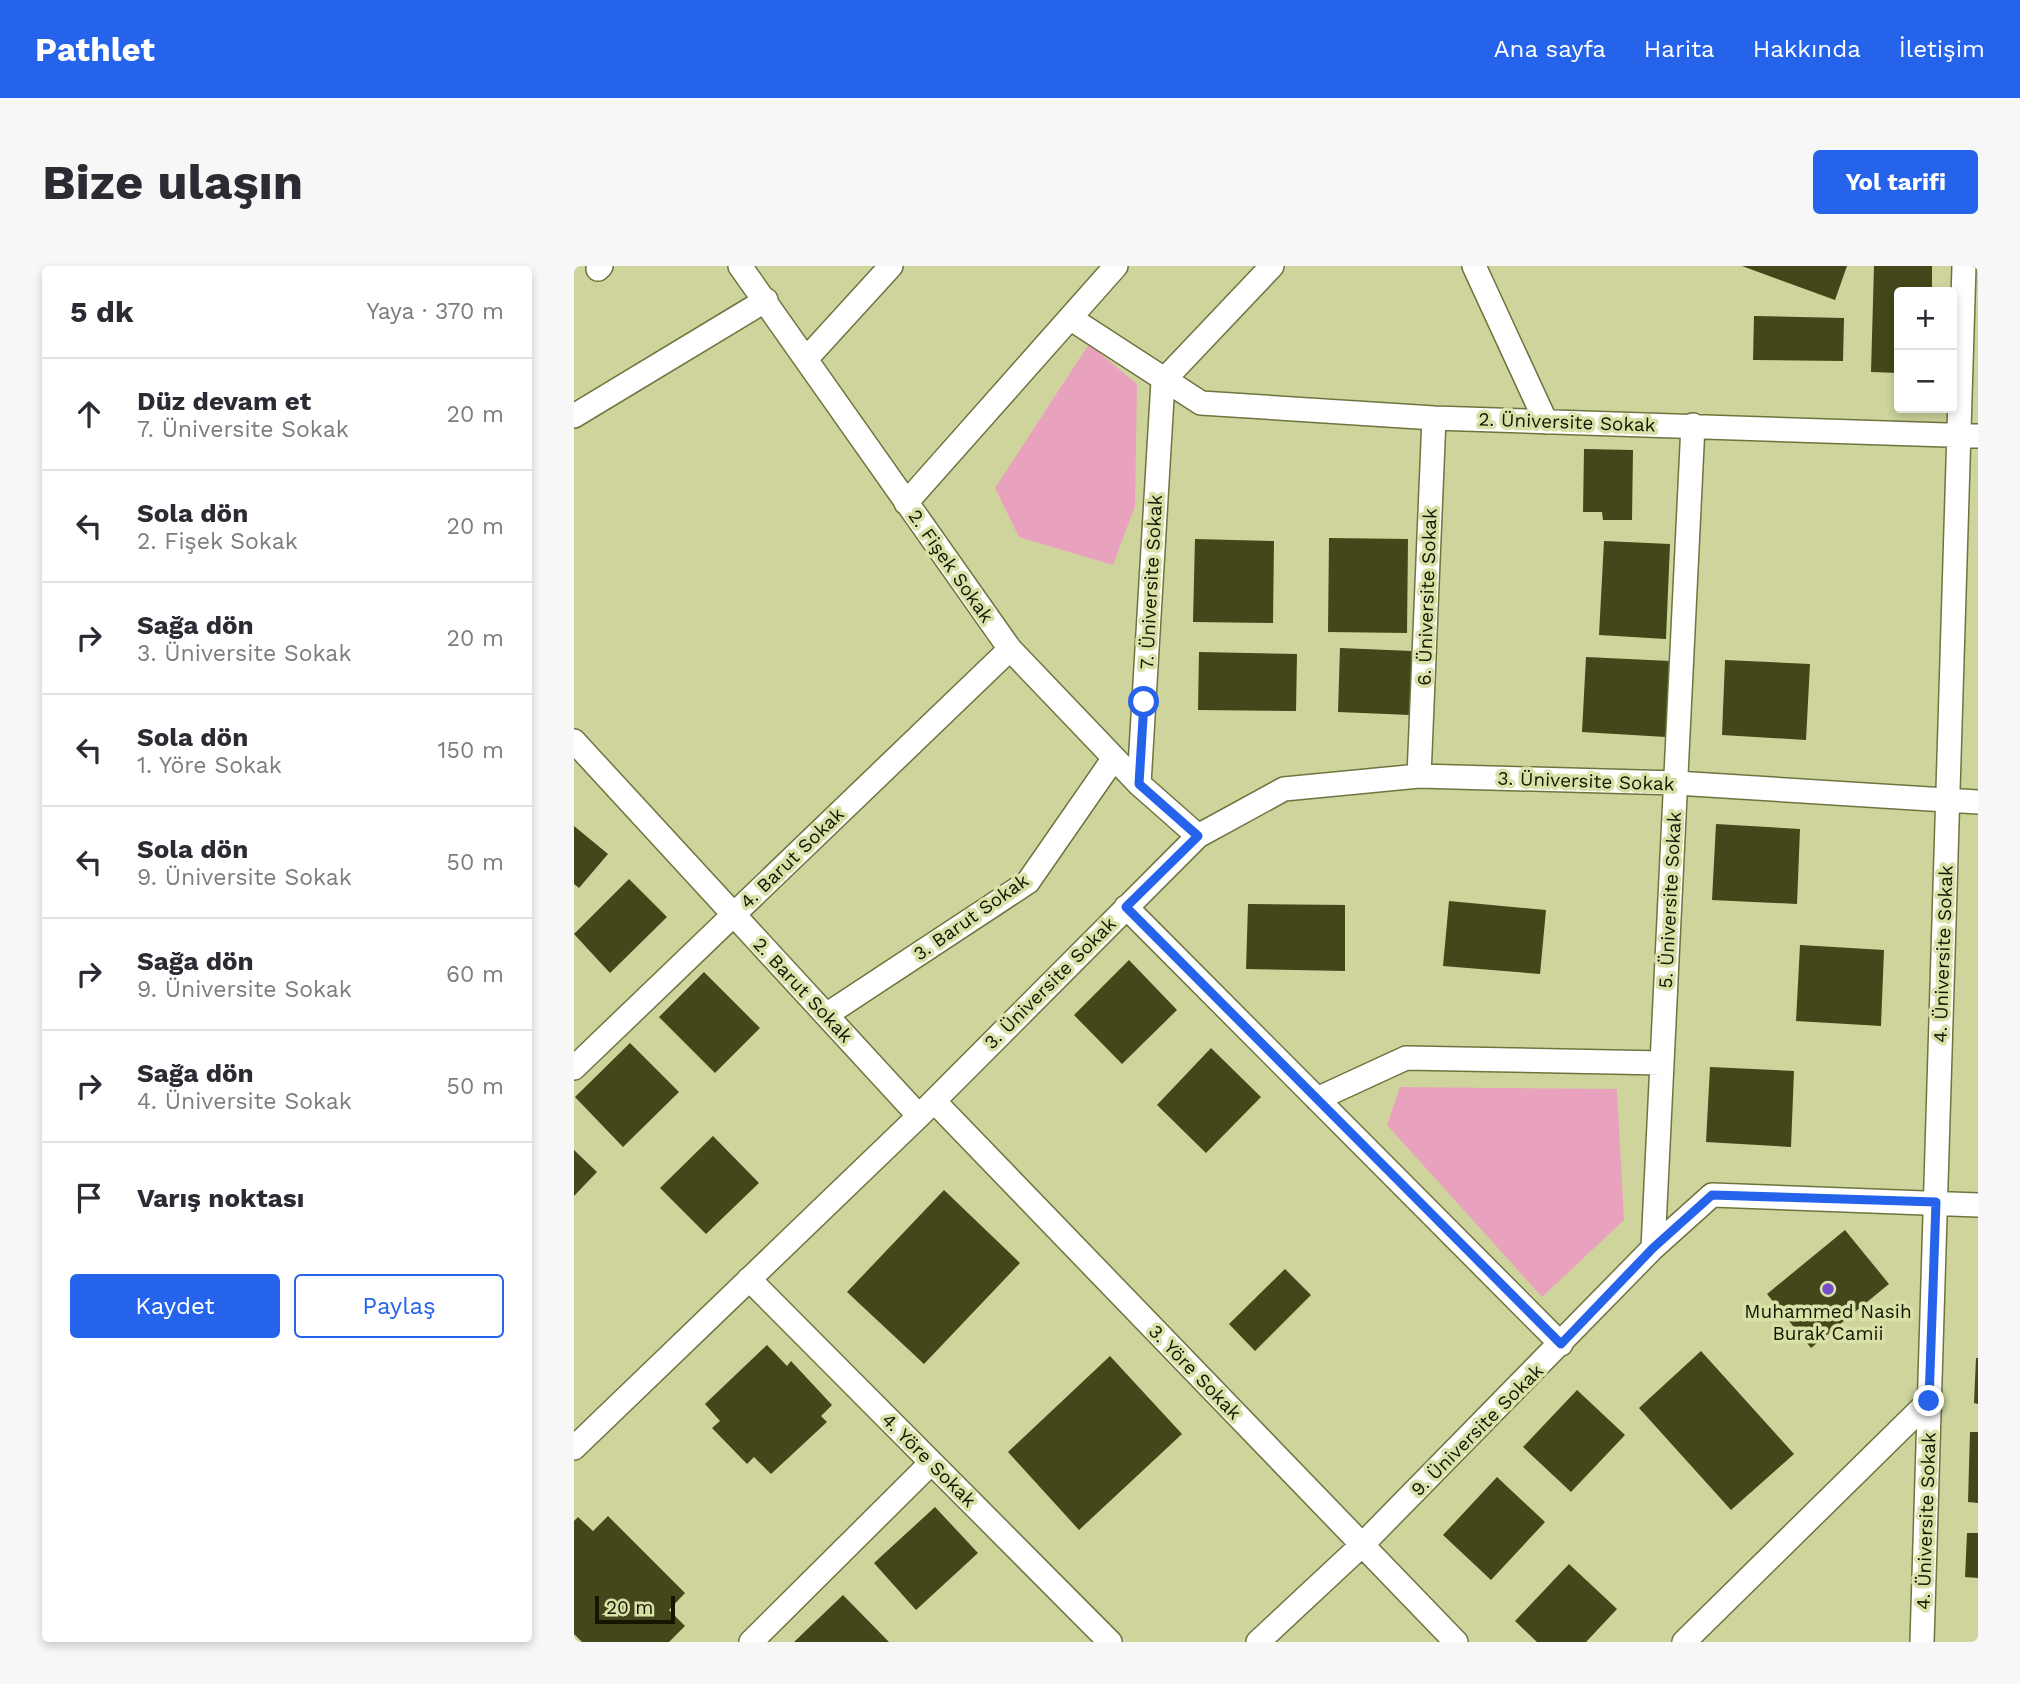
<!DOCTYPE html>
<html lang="tr">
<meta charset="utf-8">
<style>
body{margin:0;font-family:"Work Sans",sans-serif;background:#f7f7f7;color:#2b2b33}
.controls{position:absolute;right:21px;top:21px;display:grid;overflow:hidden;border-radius:7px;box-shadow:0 4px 10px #0003}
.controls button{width:63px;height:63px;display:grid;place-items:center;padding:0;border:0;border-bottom:2px solid #e1e1e2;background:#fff;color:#2b2b33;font:35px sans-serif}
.scale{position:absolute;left:21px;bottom:18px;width:80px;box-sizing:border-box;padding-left:7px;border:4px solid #141602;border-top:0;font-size:19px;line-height:24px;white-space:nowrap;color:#141602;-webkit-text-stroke:5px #dae1a8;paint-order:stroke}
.stop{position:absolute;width:21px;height:21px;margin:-16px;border:5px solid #2563eb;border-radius:50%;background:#fff}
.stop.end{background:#2563eb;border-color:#fff;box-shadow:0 2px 7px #0008}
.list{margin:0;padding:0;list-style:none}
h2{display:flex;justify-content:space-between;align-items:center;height:91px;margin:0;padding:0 28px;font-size:30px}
h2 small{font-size:23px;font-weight:400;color:#7c7c81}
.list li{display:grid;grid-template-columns:46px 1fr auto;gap:21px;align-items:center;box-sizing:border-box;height:112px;padding:0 28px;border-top:2px solid #e1e1e2}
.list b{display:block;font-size:26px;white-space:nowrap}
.list p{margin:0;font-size:23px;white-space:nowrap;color:#7c7c81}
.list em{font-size:23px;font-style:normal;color:#7c7c81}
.actions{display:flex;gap:14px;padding:21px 28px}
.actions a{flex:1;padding:16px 0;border:2px solid #2563eb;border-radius:7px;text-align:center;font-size:24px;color:#2563eb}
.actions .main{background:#2563eb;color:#fff}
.icon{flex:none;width:38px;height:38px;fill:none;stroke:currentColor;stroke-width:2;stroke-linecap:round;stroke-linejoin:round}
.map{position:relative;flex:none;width:1404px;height:1376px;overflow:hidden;border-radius:7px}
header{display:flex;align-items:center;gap:42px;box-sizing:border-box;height:98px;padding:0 35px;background:#2563eb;color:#fff}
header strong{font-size:33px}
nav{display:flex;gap:38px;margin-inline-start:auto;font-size:24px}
.intro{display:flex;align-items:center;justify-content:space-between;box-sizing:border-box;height:168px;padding:0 42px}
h1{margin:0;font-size:49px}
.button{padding:18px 32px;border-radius:7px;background:#2563eb;color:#fff;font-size:24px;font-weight:700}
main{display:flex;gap:42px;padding:0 42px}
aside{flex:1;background:#fff;border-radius:7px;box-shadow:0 4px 10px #0003}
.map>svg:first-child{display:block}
.green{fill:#e8a2be}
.building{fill:#434719}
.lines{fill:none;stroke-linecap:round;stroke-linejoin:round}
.minor-casing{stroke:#6f743f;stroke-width:26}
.minor{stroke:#fff;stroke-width:23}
.route{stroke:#2563eb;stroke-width:9}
.poi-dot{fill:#734ec7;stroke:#dae1a8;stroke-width:2.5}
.labels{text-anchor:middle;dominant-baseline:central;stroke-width:7;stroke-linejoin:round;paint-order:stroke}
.street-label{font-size:19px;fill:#141602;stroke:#dae1a8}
.poi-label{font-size:19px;fill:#141602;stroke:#dae1a8}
</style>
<header>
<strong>Pathlet</strong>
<nav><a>Ana sayfa</a><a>Harita</a><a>Hakkında</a><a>İletişim</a></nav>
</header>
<div class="intro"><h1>Bize ulaşın</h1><a class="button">Yol tarifi</a></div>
<main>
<aside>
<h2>5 dk<small>Yaya · 370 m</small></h2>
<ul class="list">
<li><svg class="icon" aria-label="ahead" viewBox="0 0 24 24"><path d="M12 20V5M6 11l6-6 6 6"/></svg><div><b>Düz devam et</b><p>7. Üniversite Sokak</p></div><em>20 m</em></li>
<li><svg class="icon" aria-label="left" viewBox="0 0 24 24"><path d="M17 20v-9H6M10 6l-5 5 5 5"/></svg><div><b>Sola dön</b><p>2. Fişek Sokak</p></div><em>20 m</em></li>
<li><svg class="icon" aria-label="right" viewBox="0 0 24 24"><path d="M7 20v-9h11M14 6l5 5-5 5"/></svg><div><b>Sağa dön</b><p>3. Üniversite Sokak</p></div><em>20 m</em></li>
<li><svg class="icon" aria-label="left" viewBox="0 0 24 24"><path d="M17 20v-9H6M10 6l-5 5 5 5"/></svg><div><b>Sola dön</b><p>1. Yöre Sokak</p></div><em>150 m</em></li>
<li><svg class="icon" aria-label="left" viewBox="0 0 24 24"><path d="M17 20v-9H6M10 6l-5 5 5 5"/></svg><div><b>Sola dön</b><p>9. Üniversite Sokak</p></div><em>50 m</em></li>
<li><svg class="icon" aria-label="right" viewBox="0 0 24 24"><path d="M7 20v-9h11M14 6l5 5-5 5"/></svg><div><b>Sağa dön</b><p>9. Üniversite Sokak</p></div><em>60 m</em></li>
<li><svg class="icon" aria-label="right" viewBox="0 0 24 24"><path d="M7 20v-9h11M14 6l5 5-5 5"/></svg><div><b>Sağa dön</b><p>4. Üniversite Sokak</p></div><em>50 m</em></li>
<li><svg class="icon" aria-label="arrive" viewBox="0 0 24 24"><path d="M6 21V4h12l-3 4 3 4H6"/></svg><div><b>Varış noktası</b></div></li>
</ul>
<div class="actions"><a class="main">Kaydet</a><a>Paylaş</a></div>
</aside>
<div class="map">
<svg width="1404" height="1376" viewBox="0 0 1404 1376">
<rect width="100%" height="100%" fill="#ced49c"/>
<!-- green -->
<path class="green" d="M515,78l48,40 -2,122 -22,59 -94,-28 -24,-49z
M826,821l217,2 7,131 -82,77 -155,-172z"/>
<!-- building -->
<path class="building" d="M1168,0h105l-12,34z
M1300,0h58v26h-33v81l-28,-1z
M1180,50l90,2 -1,43 -90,-1z
M1010,183l49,1 -1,70h-29l-1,-8h-19z
M755,272l79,1 -1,94 -79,-1z
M621,273l79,2 -1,82 -80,-1z
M1030,275l66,3 -4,95 -67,-4z
M766,382l72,3 -2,64 -72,-3z
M625,386l98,2 -1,57 -98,-1z
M1012,391l84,4 -4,76 -84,-5z
M1151,394l85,4 -4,76 -84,-5z
M1142,558l84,5 -3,75 -85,-4z
M0,560l34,28 -29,34 -5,-4z
M55,613l38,38 -57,56 -36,-39z
M875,635l97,9 -6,64 -97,-8z
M674,638l97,1v66l-99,-2z
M1226,679l84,5 -3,76 -85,-5z
M555,694l48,50 -55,54 -48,-49z
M130,706l56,56 -45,45 -56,-56z
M56,777l49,49 -56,55 -48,-50z
M637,782l50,49 -55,56 -49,-48z
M1136,801l84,4 -3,76 -85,-5z
M139,870l46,47 -53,51 -46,-46z
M0,884l23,22 -23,24z
M370,924l76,73 -96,101 -77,-72z
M1271,964l44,54 -78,64 -44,-54z
M711,1003l26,26 -56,56 -26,-27z
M193,1079l20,21 4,-5 41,44 -11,11 6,6 -56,52 -17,-17 -7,7 -35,-36 8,-7 -15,-17z
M1127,1085l93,103 -63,56 -92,-102z
M536,1090l72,78 -103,96 -71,-78z
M1402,1092h2v46l-4,-1z
M1003,1124l48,45 -54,57 -48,-45z
M1396,1166h8v71l-10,-1z
M923,1211l48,45 -54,58 -48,-45z
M361,1241l43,46 -62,57 -42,-47z
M34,1250l77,77 -16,17 16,16 -16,16h-87l-8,-8v-113l4,-4 15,14z
M1393,1267h11v45l-13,-1z
M995,1298l48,45 -31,33h-49l-22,-21z
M269,1329l46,47h-95z"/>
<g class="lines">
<defs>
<path id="minor" d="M166,0l270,383 129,135 59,52
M900,0l72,156
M24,3l3,-3
M496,52l131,85 233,15 544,18
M233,92l84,-92
M589,115l109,-115
M0,150l192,-116
M332,237l210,-237
M0,475l345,375
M845,510l15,-358
M565,518l24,-403
M552,641l435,437
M252,749l202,-133 86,-124
M0,802l436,-419
M743,833l89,-41 256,5
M360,835l522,541
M1079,982l40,-823
M175,1013l361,363
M0,1182l345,-332 279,-280 86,-47 135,-13 257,7 302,19
M177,1376l180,-179
M684,1376l104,-97 291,-297 59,-53 266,10
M1110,1376l245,-241
M1348,1376l42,-1376"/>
</defs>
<!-- minor casing -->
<use href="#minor" class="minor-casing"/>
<!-- minor -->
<use href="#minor" class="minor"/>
</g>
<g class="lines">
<!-- route -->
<path class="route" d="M570,436l-5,82 59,52 -72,71 435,437 92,-96 59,-53 224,7 -7,199"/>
</g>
<!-- markers -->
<circle class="poi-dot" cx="1254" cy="1023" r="7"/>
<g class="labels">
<!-- street labels -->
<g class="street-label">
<text transform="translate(993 156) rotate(2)">2. Üniversite Sokak</text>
<text transform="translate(377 300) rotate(55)">2. Fişek Sokak</text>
<text transform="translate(577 316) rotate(-87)">7. Üniversite Sokak</text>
<text transform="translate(853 331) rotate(-88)">6. Üniversite Sokak</text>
<text transform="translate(1012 515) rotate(2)">3. Üniversite Sokak</text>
<text transform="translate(218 592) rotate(-44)">4. Barut Sokak</text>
<text transform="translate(1096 634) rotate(-87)">5. Üniversite Sokak</text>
<text transform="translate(397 651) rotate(-35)">3. Barut Sokak</text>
<text transform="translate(1369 688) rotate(-88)">4. Üniversite Sokak</text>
<text transform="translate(476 717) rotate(-45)">3. Üniversite Sokak</text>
<text transform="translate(229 724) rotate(47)">2. Barut Sokak</text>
<text transform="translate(621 1106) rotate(46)">3. Yöre Sokak</text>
<text transform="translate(903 1164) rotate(-45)">9. Üniversite Sokak</text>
<text transform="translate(355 1194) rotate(45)">4. Yöre Sokak</text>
<text transform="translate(1352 1255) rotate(-88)">4. Üniversite Sokak</text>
</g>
<!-- poi labels -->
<g class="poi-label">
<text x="1254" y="1045">Muhammed Nasih<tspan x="1254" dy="22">Burak Camii</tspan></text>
</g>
</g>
</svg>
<div class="controls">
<button>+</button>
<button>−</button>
</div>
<div class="scale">20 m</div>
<div class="stop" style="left:570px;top:436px"></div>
<div class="stop end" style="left:1355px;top:1135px"></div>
</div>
</main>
